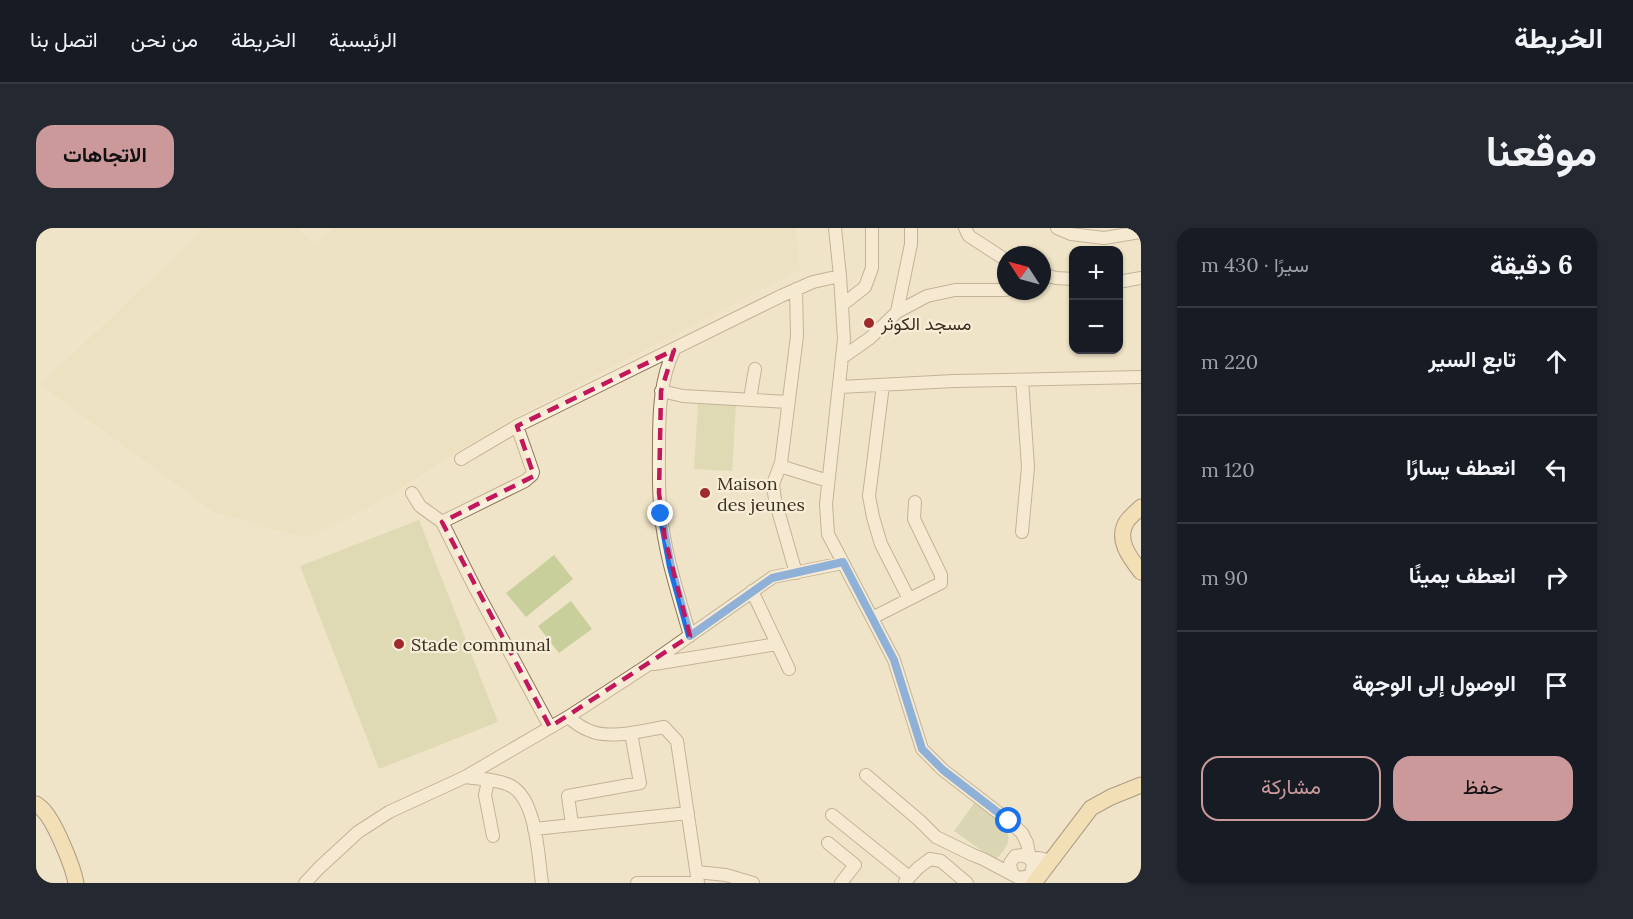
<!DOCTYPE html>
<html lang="ar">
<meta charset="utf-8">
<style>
body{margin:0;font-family:Lora,Vazirmatn,serif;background:#242831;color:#f1f3f6;direction:rtl}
.controls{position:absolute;right:18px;top:18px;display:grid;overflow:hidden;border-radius:12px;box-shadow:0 2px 4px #0004}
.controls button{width:54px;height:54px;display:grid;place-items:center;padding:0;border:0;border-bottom:2px solid #363941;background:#171b24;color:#f1f3f6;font:30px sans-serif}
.compass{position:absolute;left:961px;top:18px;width:54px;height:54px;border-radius:50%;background:#171b24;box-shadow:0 2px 4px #0004;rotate:306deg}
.stop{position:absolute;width:18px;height:18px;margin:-14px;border:4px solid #1a73e8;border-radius:50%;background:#fff}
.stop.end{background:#1a73e8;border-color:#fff;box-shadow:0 2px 6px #0008}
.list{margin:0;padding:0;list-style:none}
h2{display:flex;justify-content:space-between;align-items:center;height:78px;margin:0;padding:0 24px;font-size:26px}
h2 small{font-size:20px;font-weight:400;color:#9ea1a6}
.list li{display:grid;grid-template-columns:39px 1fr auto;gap:18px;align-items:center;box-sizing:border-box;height:108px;padding:0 24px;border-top:2px solid #363941}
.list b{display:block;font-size:22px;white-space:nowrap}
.list em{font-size:20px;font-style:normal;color:#9ea1a6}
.actions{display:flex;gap:12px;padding:18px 24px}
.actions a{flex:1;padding:14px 0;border:2px solid #cc999b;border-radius:18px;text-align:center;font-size:21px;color:#cc999b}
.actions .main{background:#cc999b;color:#111}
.icon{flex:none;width:33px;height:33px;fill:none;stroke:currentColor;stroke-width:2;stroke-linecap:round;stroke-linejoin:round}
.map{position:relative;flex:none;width:1105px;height:655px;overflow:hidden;direction:ltr;border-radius:18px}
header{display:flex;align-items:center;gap:36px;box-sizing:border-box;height:84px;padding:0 30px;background:#171b24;border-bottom:2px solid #363941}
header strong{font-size:28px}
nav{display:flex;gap:33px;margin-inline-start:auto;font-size:21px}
.intro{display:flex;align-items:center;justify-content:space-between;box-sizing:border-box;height:144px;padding:0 36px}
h1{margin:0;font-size:42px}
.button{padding:15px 27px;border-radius:18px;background:#cc999b;color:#111;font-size:21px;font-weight:700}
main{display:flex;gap:36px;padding:0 36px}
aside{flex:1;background:#171b24;border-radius:18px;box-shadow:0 2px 4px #0004}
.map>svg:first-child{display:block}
.farmland{fill:#e6deb5}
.green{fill:#c9cf9b}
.cemetery{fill:#bfc49a}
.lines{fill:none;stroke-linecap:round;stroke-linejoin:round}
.minor-casing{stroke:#8d765c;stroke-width:14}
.major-casing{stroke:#5b4430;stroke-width:17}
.minor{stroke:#faf1dc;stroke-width:12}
.major{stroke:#f3d9a0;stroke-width:15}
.route{stroke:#1a73e8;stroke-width:8}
.marked{fill:none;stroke:#c2185b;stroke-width:4.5;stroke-dasharray:12 8;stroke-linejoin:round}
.poi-dot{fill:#9e2a2b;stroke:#f7eed8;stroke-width:2}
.labels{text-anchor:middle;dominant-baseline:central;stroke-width:4.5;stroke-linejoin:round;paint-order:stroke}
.poi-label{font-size:18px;fill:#3d2e20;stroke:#f7eed8;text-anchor:start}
</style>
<header>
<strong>الخريطة</strong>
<nav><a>الرئيسية</a><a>الخريطة</a><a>من نحن</a><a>اتصل بنا</a></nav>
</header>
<div class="intro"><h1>موقعنا</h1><a class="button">الاتجاهات</a></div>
<main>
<aside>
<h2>6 دقيقة<small>سيرًا · 430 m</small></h2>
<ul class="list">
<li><svg class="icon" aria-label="ahead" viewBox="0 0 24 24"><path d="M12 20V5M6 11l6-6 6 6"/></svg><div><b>تابع السير</b></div><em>220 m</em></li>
<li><svg class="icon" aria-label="left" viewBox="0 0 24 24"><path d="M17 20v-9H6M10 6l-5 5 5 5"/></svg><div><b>انعطف يسارًا</b></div><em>120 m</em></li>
<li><svg class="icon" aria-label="right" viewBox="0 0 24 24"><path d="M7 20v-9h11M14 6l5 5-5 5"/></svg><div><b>انعطف يمينًا</b></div><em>90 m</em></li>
<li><svg class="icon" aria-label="arrive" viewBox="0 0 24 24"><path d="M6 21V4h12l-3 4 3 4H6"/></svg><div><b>الوصول إلى الوجهة</b></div></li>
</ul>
<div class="actions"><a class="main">حفظ</a><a>مشاركة</a></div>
</aside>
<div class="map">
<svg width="1105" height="655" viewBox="0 0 1105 655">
<rect width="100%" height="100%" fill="#f0e4c8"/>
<!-- farmland -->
<path class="farmland" d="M168,0h93l18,17 18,-17h462l5,42 -288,148 -137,86 -70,34 -91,-26 -174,-128 84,-78z"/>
<!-- green -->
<path class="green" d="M662,175l38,2 -4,66 -38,-2z
M383,292l79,202 -119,47 -79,-203z
M518,327l19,24 -47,38 -20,-24z
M535,373l21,28 -33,24 -21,-27z"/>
<!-- cemetery -->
<path class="cemetery" d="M939,574c11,9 41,26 32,43 -3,6 -8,11 -12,15l-41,-29z"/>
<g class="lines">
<defs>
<path id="minor" d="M799,0l5,48 4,63 -18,165 2,30 66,126 28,89 21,21 66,51 13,12 5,10 3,16 9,-1 12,3
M929,0l4,8 37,24
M1021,0l14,6 33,4 37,-6
M1006,46l14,4 18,1
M1082,54l23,-4
M806,77l23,-18 7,-19v-40
M861,84l30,-16 28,-6h51
M638,122c-14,30 -15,62 -15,95 0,23 -1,47 2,70 4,41 18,81 29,121
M807,129l27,-19 27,-26 14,-68v-16
M847,157l-14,111 4,21 8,27 28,55
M804,159l114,-6 187,-4
M625,163l22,5 105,6
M714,171l5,-30
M425,231l56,-33 264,-130 32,-14 27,-6
M744,238l48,15
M376,265l8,13 22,16 33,66 75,139
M406,294l83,-41 7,-6 1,-3 -16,-46
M986,304l6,-65 -6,-87
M760,345l-21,-73 -2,-16 8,-21 16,-127 -1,-47
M716,363l37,78
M836,390l69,-35v-8l-27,-56 1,-17
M618,436l123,-20
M532,489c6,5 12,10 20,13 20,10 54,1 76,-3l13,14 21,142
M830,547l54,46 16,16 37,18 10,4 36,19 6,-1 6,-3 2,-10 -3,-5 -7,-4 -8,1 -5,7 1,7 2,4
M429,549c14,2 33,2 46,9 26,14 27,71 31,97
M452,553l-3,14 8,41
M796,587l77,62
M536,597l-4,-29 72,-13 -9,-50
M498,601l154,-16
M792,615l27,22 -14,18
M661,644l29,3 27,8
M869,654l13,-14 12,-9 11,2 26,22
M269,655l14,-15 39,-36 31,-20 76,-35 103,-60 80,-52 125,-88 70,-14
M601,655h61"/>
<path id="major" d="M1105,279c-4,4 -10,9 -14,14 -12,18 3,37 14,51
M0,576c3,2 6,4 8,7 11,12 29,55 32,72
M998,655l57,-75 20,-11 30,-12"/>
</defs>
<!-- minor casing -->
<use href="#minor" class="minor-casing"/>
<!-- major casing -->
<use href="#major" class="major-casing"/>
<!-- minor -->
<use href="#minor" class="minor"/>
<!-- major -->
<use href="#major" class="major"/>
</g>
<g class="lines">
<!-- route -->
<path class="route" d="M625,286l10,53 19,69 82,-58 71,-16 51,98 28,89 21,21 66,51"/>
</g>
<!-- marked area -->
<path d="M0 0H1105V655H0ZM638,122l-13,41 -2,102 6,46 25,97 -140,91 -108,-205 92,-46 -17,-50z" fill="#f0e4c8" fill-opacity=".55" fill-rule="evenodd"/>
<path class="marked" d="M638,122l-13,41 -2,102 6,46 25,97 -140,91 -108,-205 92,-46 -17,-50z"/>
<!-- markers -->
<g class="poi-dot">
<circle cx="833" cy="95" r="6"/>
<circle cx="669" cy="265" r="6"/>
<circle cx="363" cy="416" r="6"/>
</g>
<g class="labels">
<!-- poi labels -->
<g class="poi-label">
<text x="845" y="95">مسجد الكوثر</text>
<text x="681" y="255">Maison<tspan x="681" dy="21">des jeunes</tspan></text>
<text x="375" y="416">Stade communal</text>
</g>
</g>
</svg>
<div class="controls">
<button>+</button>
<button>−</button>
</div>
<svg class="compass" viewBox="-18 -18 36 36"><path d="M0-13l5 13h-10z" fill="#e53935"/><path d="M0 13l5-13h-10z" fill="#9ea1a6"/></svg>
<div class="stop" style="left:973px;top:593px"></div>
<div class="stop end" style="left:625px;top:286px"></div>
</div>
</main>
